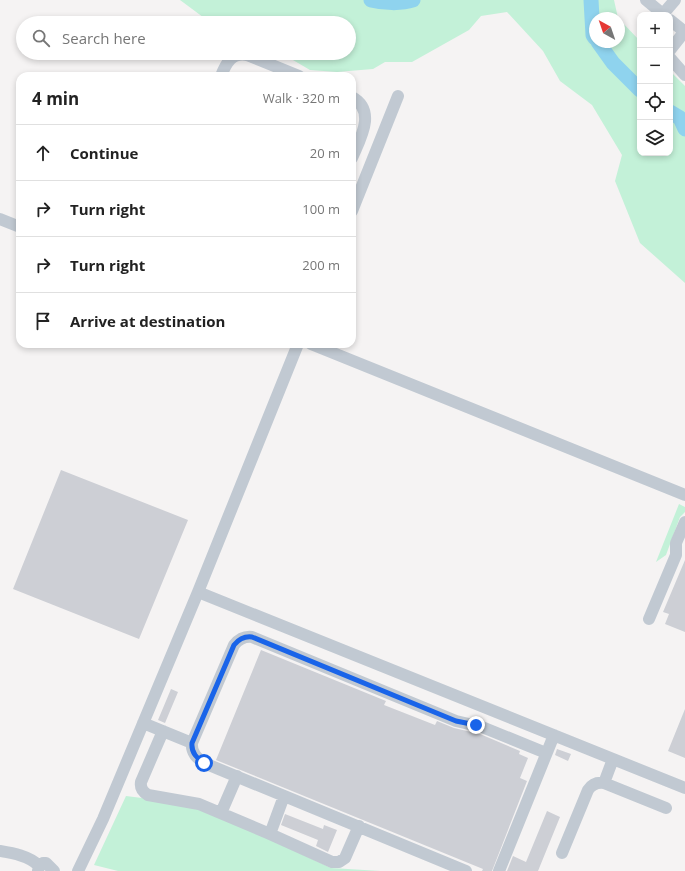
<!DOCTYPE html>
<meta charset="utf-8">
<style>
body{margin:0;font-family:"Open Sans",sans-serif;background:#f2f2f2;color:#222}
.controls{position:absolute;right:12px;top:12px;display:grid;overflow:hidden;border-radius:8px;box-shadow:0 2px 6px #0003}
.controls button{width:36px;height:36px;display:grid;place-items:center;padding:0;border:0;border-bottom:1px solid #e0e0e0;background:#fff;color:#222;font:20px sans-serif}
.compass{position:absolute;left:589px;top:12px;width:36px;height:36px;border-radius:50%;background:#fff;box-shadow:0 2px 6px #0003;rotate:320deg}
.stop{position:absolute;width:12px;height:12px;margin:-9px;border:3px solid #1964e9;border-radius:50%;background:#fff}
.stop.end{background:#1964e9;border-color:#fff;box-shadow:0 1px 4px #0008}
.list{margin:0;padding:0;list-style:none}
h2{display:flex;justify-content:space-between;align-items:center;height:52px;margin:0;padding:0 16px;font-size:17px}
h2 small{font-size:13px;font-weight:400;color:#767676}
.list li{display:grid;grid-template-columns:26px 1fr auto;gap:12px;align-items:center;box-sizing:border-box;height:56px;padding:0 16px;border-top:1px solid #e0e0e0}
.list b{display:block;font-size:15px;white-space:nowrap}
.list em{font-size:13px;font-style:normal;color:#767676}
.icon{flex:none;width:22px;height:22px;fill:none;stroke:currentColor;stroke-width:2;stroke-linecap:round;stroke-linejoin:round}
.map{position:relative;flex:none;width:685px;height:871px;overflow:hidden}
.search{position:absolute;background:#fff;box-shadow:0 2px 6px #0003;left:16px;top:16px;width:340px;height:44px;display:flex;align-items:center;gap:10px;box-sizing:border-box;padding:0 14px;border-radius:22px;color:#767676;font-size:15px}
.panel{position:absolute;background:#fff;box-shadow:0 2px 6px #0003;left:16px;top:72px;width:340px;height:276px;border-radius:12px}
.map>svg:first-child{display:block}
.green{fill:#c3f1d8}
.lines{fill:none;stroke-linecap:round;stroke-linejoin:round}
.river{stroke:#8fd3ee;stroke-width:15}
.building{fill:#cdcfd5}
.minor{stroke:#c1c9d2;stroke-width:12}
.route{stroke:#1964e9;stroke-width:5}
</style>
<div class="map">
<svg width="685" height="871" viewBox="0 0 685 871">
<rect width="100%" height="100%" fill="#f5f3f3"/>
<!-- green -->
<path class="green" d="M180,0h434l4,18h-23v24h24v-23l21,22v112h30v-82l15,15v197l-45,-40 -25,-62 7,-26 -30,-50 -32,-24 -17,-30 -36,-39 -26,4 -12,14 -57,32h-27l-12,7 -36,3 -27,-2 -29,-17h68v-30h-138z
M679,504l6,3v5l-5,5 -14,38 -10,7z
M126,796l72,9 133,63 50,3h-263l-24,-6z"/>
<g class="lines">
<!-- river -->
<path class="river" d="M371,0c12,3 30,4 42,0
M591,0l2,35 2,3
M598,42l15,21 27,27
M670,112l10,6 5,11"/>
</g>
<!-- building -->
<path class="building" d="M61,470l127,50 -49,119 -126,-50z
M685,560v72l-20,-8 4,-10 -6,-2z
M261,650l125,51 -2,4 51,20 2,-4 17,7 26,6 40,17 -1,3 9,4 -8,20 7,3 -35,90h-10l1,-2 -267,-109z
M171,689l7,3 -13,31 -7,-3z
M685,709v49l-17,-7z
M557,749l14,5 -3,7 -13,-6z
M547,811l13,6 -22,54h-31l6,-15 13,6z
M285,814l38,15 1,-4 13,5 -9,22 -12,-6 2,-6 -37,-15z"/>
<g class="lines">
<!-- minor -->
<path class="minor" d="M646,0l18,15
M663,14l12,-14
M670,20l15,12
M670,50l15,-19
M670,58l15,17
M221,76c5,-13 11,-24 26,-21l52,21
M352,97c25,14 8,42 0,61
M352,211l46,-115
M0,219l20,8
M311,344l374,151
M198,592l487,196
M649,619l27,-64v-12l9,-21
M143,723l49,20
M163,731l-22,51c-1,6 2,10 7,13l51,9 71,30 62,28h7l6,-4 14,-32
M604,783l9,-24
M221,813l16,-37
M270,834l14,-38
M0,851c12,2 30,5 39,15l-1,5
M562,853l26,-63c4,-6 9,-8 16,-7l62,25
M39,866l4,-3h3l8,8
M78,871l25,-52 95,-227 100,-248
M466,871l-262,-108c-7,-5 -13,-10 -12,-20l42,-98c5,-6 10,-9 18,-8l204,84 26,6 64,26
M499,871l55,-136"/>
</g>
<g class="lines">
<!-- route -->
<path class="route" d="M204,763c-7,-5 -13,-10 -12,-20l42,-98c5,-6 10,-9 18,-8l204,84 20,4"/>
</g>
</svg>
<div class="controls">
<button>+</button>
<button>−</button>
<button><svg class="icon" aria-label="locate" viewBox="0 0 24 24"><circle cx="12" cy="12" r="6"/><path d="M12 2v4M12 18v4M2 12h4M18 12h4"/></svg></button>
<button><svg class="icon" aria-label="layers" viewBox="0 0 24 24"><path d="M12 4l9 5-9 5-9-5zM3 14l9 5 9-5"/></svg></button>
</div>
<svg class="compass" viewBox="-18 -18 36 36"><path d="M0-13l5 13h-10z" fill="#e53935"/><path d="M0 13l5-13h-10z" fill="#767676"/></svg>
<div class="stop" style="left:204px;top:763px"></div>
<div class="stop end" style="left:476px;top:725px"></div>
<div class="search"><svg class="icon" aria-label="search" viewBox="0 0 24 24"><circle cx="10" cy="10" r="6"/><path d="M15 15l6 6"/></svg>Search here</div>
<section class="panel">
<h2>4 min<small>Walk · 320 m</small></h2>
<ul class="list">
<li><svg class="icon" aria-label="ahead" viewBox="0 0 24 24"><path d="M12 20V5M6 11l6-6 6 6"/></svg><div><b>Continue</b></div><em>20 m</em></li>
<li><svg class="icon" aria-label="right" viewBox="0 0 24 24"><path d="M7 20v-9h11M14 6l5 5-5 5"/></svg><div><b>Turn right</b></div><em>100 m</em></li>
<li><svg class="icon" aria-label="right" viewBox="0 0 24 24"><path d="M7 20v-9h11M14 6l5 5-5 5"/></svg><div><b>Turn right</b></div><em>200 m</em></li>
<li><svg class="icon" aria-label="arrive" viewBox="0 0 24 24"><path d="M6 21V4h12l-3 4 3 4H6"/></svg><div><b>Arrive at destination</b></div></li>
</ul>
</section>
</div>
